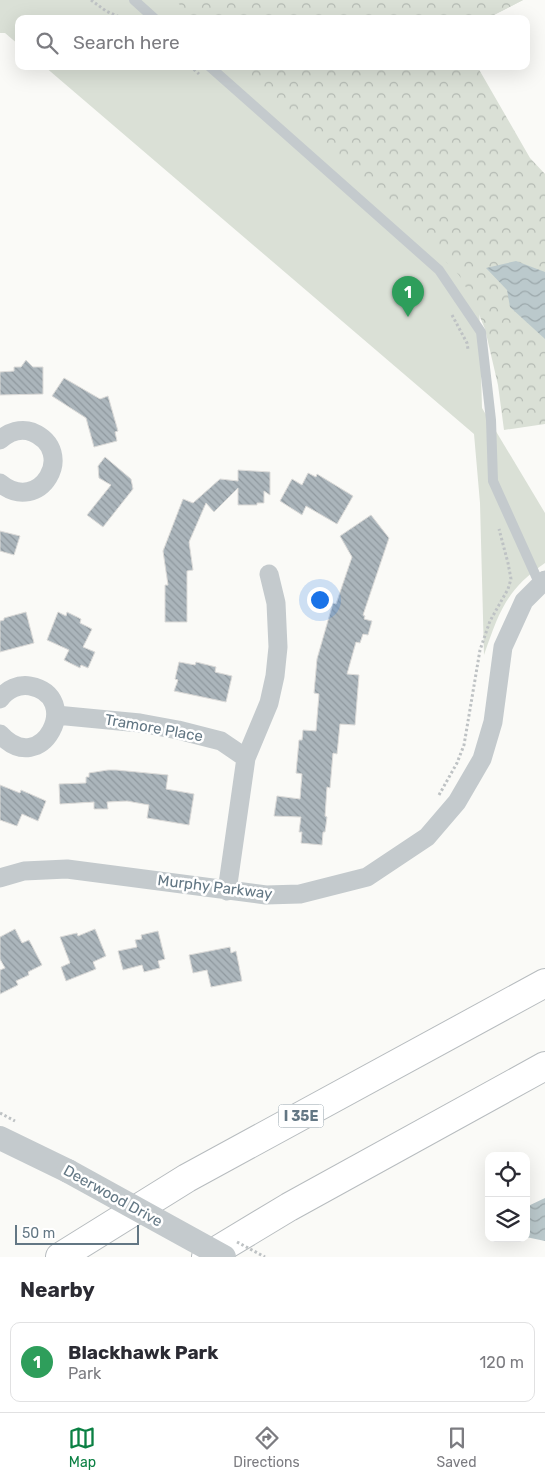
<!DOCTYPE html>
<style>
body{margin:0;font-family:Rubik,sans-serif;background:#f2f2f3;color:#2b2b33}
.controls{position:absolute;right:15px;bottom:15px;display:grid;overflow:hidden;border-radius:10px;box-shadow:0 5px 20px #0002}
.controls button{width:45px;height:45px;display:grid;place-items:center;padding:0;border:0;border-bottom:1px solid #e1e1e2;background:#fff;color:#2b2b33;font:25px sans-serif}
.scale{position:absolute;left:15px;bottom:12px;width:124px;box-sizing:border-box;padding-left:5px;border:2px solid #637784;border-top:0;font-size:14px;line-height:18px;white-space:nowrap;color:#637784;-webkit-text-stroke:4px #fff;paint-order:stroke}
.you{position:absolute;left:319px;top:599px;width:18px;height:18px;margin:-12px;border:4px solid #fff;border-radius:50%;background:#1a73e8;box-shadow:0 0 0 8px #1a73e833}
.badge{display:grid;place-items:center;width:32px;height:32px;border-radius:50%;background:#0b8043;color:#fff;font-size:16px;font-weight:700}
.pin{position:absolute;translate:-50% -41px;filter:drop-shadow(0 1px 2px #0008)}
.pin::after{content:'';position:absolute;top:26px;width:18px;height:15px;background:inherit;clip-path:polygon(0 0,100% 0,50% 100%)}
.list{margin:0;padding:0;list-style:none}
h2{display:flex;justify-content:space-between;align-items:center;height:65px;margin:0;padding:0 20px;font-size:21px}
h2 small{font-size:16px;font-weight:400;color:#7c7c81}
.list li{display:grid;grid-template-columns:32px 1fr auto;gap:15px;align-items:center;box-sizing:border-box;height:80px;margin:0 10px 10px;padding:0 10px;border:1px solid #e1e1e2;border-radius:10px}
.list b{display:block;font-size:19px;white-space:nowrap}
.list p{margin:0;font-size:16px;white-space:nowrap;color:#7c7c81}
.list em{font-size:16px;font-style:normal;color:#7c7c81}
.icon{flex:none;width:28px;height:28px;fill:none;stroke:currentColor;stroke-width:2;stroke-linecap:round;stroke-linejoin:round}
.map{position:relative;flex:none;width:545px;height:1257px;overflow:hidden}
.search{position:absolute;background:#fff;box-shadow:0 5px 20px #0002;left:15px;right:15px;top:15px;height:55px;display:flex;align-items:center;gap:12px;box-sizing:border-box;padding:0 18px;border-radius:10px;color:#7c7c81;font-size:19px}
.sheet{height:155px;background:#fff}
nav{display:flex;justify-content:space-around;align-items:center;box-sizing:border-box;height:70px;border-top:1px solid #e1e1e2;background:#fff;font-size:14px;color:#7c7c81}
nav a{display:grid;justify-items:center;gap:2px}
nav .on{color:#0b8043}
.map>svg:first-child{display:block}
.green{fill:#dae0d6}
.forest{fill:url(#forest-crowns)}
.water{fill:url(#water-waves)}
.building{fill:url(#building-back-hatch);stroke:#dcdbd9}
.lines{fill:none;stroke-linecap:round;stroke-linejoin:round}
.motorway-casing{stroke:#b7bcbf;stroke-width:30}
.path{stroke:#bec2c4;stroke-width:3;stroke-dasharray:2.5 2.5;stroke-linecap:butt}
.service{stroke:#c4cacd;stroke-width:10}
.minor{stroke:#c4cacd;stroke-width:19}
.tertiary{stroke:#c4cacd;stroke-width:24}
.motorway{stroke:#fff;stroke-width:28}
.path-bridge{stroke:#bec2c4;stroke-width:3;stroke-dasharray:2.5 2.5;stroke-linecap:butt}
.tertiary-bridge{stroke:#c4cacd;stroke-width:24}
.labels{text-anchor:middle;dominant-baseline:central;stroke-width:5;stroke-linejoin:round;paint-order:stroke}
.shield{fill:#fff;stroke:#92a0a9;stroke-width:1}
.shield-label{font-size:14px;font-weight:bold;fill:#637784}
.street-label{font-size:15px;fill:#637784;stroke:#fff}
</style>
<div class="map">
<svg width="545" height="1257" viewBox="0 0 545 1257">
<defs>
<pattern id="forest-crowns" width="20" height="18" patternUnits="userSpaceOnUse" patternTransform="scale(1.25)"><rect width="20" height="18" fill="#dae0d6"/><path d="M2 6a3 3 0 1 1 6 0M12 15a3 3 0 1 1 6 0" fill="none" stroke="#b4bab3"/></pattern>
<pattern id="water-waves" width="16" height="10" patternUnits="userSpaceOnUse" patternTransform="scale(1.25)"><rect width="16" height="10" fill="#bbc9cc"/><path d="M0 5q4-4 8 0t8 0" fill="none" stroke="#9ca8ab"/></pattern>
<pattern id="building-back-hatch" width="6" height="6" patternUnits="userSpaceOnUse" patternTransform="scale(1.25)"><rect width="6" height="6" fill="#abb5bb"/><path d="M-1 5l2 2M0 0l6 6M5-1l2 2" fill="none" stroke="#8f989e"/></pattern>
</defs>
<rect width="100%" height="100%" fill="#fafaf7"/>
<!-- green -->
<path class="green" d="M0,0h523l-37,19h-467v26l-14,-12h-5z
M44,66h414l19,160 5,182 63,105v50c-39,27 -46,49 -61,92l-4,-152 -6,-69z"/>
<!-- forest -->
<path class="forest" d="M175,0h348l-37,19h-296l-8,-12z
M232,66h245l53,92 15,16v250l-41,6 -6,-45 -13,-56 -12,-29 -14,-25 -106,-105z"/>
<!-- water -->
<path class="water" d="M516,261l29,11v67l-35,-32 -3,-17 -21,-22z
M545,1198v43l-19,-4v-30z"/>
<!-- building -->
<path class="building" d="M26,360l7,7h10v27l-43,1v-23l14,-1v-4h7z
M64,378l36,21 8,-3 10,35 -3,1 2,9 -23,6 -8,-29 -34,-22z
M105,457l26,22 2,10 -30,38 -16,-12 24,-30 -12,-7 -1,-12z
M238,470l32,2v23l-6,-4v12h-7v2h-19v-17l-24,24 -8,-9 -17,39 4,28 -6,1v51h-22v-37h3l-5,-34 20,-52 10,4 27,-24 18,2z
M308,473l8,4 1,-3 36,22 -16,28 -31,-18 -4,9 -22,-14 12,-22 10,6z
M371,515l18,23 -26,77 2,1 -1,3 8,2 -4,14 -5,-1 -3,9 -4,-1 -9,32 12,1 -4,50 -15,-1 -3,30 -4,-1 -3,35 -3,-1 -2,29 2,1 -2,15h-2l-1,13 -21,-2 1,-11h-3l2,-15 -27,-1 3,-20 23,3 2,-25 -6,-1 3,-33h3l1,-10 13,1 3,-37 -5,-1 3,-34 16,-56 3,1 16,-47 -12,-21z
M0,531l20,5 -6,19 -14,-4z
M26,612l8,31 -34,9v-31l4,-1v-2z
M58,612l8,4 1,-4 14,7 -1,4 12,6 -9,18 12,5 -7,16 -7,-3 -1,3 -16,-8 5,-10 -22,-10z
M179,662l16,3 1,-3 20,5 -1,5 17,4 -6,26 -52,-11 4,-11 -3,-1z
M108,770h8l52,5 -2,14 28,5 -5,31 -42,-7 2,-13 -22,-4 -20,1 1,7h-14v-7l-34,2 -1,-20 27,-1v-6h3v-4z
M0,785l20,8 1,-3 25,11 -8,20 -16,-7 -5,12 -17,-6z
M15,929l7,14 7,-3 13,25 -14,7 1,3 -13,6 2,4 -18,9v-24l5,-2 -5,-9v-22z
M95,929l11,27 -13,6 3,7 -30,12 -5,-14 9,-4 -10,-26 17,-4 1,3z
M158,931l7,28 -7,2 2,7 -16,4 -2,-7 -19,5 -5,-19 19,-4 -2,-7 7,-1 -1,-4z
M230,947l1,6 5,-2 6,30 -31,6 -4,-17 -14,3 -4,-18z"/>
<g class="lines">
<defs>
<path id="motorway" d="M60,1257l127,-79 358,-195
M206,1257l83,-50 256,-141"/>
</defs>
<!-- motorway casing -->
<use href="#motorway" class="motorway-casing"/>
<!-- path -->
<path class="path" d="M91,0l15,11 18,8
M190,66l9,8
M452,315l15,28 1,6
M439,795l18,-32 7,-18 16,-95 10,-29 18,-32 3,-10 -3,-16 -9,-34
M0,1113l15,8"/>
<!-- service -->
<path class="service" d="M134,0l21,19
M209,66l230,204 42,62 10,88 2,61 47,104"/>
<!-- minor -->
<path class="minor" d="M0,440c9,-8 21,-12 32,-8 46,19 8,84 -32,51
M0,699c7,-10 19,-15 30,-13 54,10 12,94 -30,48
M56,715l84,8 38,7 43,11 25,17
M0,878l24,-7 43,-2 199,26 34,-1 67,-17 60,-40 30,-35 25,-43 11,-37 10,-75 21,-46 21,-21
M227,891l19,-133 23,-55 6,-27 3,-29 -2,-44 -7,-29"/>
<!-- tertiary -->
<path class="tertiary" d="M0,1138l68,33"/>
<!-- motorway -->
<use href="#motorway" class="motorway"/>
<!-- path-bridge -->
<path class="path-bridge" d="M237,1242l28,15"/>
<!-- tertiary-bridge -->
<path class="tertiary-bridge" d="M68,1171l156,86"/>
</g>
<g class="labels">
<!-- shield labels -->
<rect class="shield" x="278.5" y="1104.5" width="45" height="23" rx="4"/>
<g class="shield-label">
<text x="301" y="1116">I 35E</text>
</g>
<!-- street labels -->
<g class="street-label">
<text transform="translate(154 728) rotate(10)">Tramore Place</text>
<text transform="translate(215 887) rotate(7)">Murphy Parkway</text>
<text transform="translate(113 1196) rotate(29)">Deerwood Drive</text>
</g>
</g>
</svg>
<div class="controls">
<button><svg class="icon" aria-label="locate" viewBox="0 0 24 24"><circle cx="12" cy="12" r="6"/><path d="M12 2v4M12 18v4M2 12h4M18 12h4"/></svg></button>
<button><svg class="icon" aria-label="layers" viewBox="0 0 24 24"><path d="M12 4l9 5-9 5-9-5zM3 14l9 5 9-5"/></svg></button>
</div>
<div class="scale">50 m</div>
<div class="you"></div>
<div class="pin badge" style="left:408px;top:317px;background:#2e9e5b">1</div>
<div class="search"><svg class="icon" aria-label="search" viewBox="0 0 24 24"><circle cx="10" cy="10" r="6"/><path d="M15 15l6 6"/></svg>Search here</div>
</div>
<section class="sheet">
<h2>Nearby<small></small></h2>
<ul class="list">
<li><span class="badge" style="background:#2e9e5b">1</span><div><b>Blackhawk Park</b><p>Park</p></div><em>120 m</em></li>
</ul>
</section>
<nav>
<a class="on"><svg class="icon" aria-label="map" viewBox="0 0 24 24"><path d="M3 6l6-2 6 2 6-2v14l-6 2-6-2-6 2zM9 4v14M15 6v14"/></svg>Map</a>
<a><svg class="icon" aria-label="directions" viewBox="0 0 24 24"><path d="M12 3l9 9-9 9-9-9zM9 14v-3h6M13 9l2 2-2 2"/></svg>Directions</a>
<a><svg class="icon" aria-label="saved" viewBox="0 0 24 24"><path d="M7 4h10v16l-5-4-5 4z"/></svg>Saved</a>
</nav>
